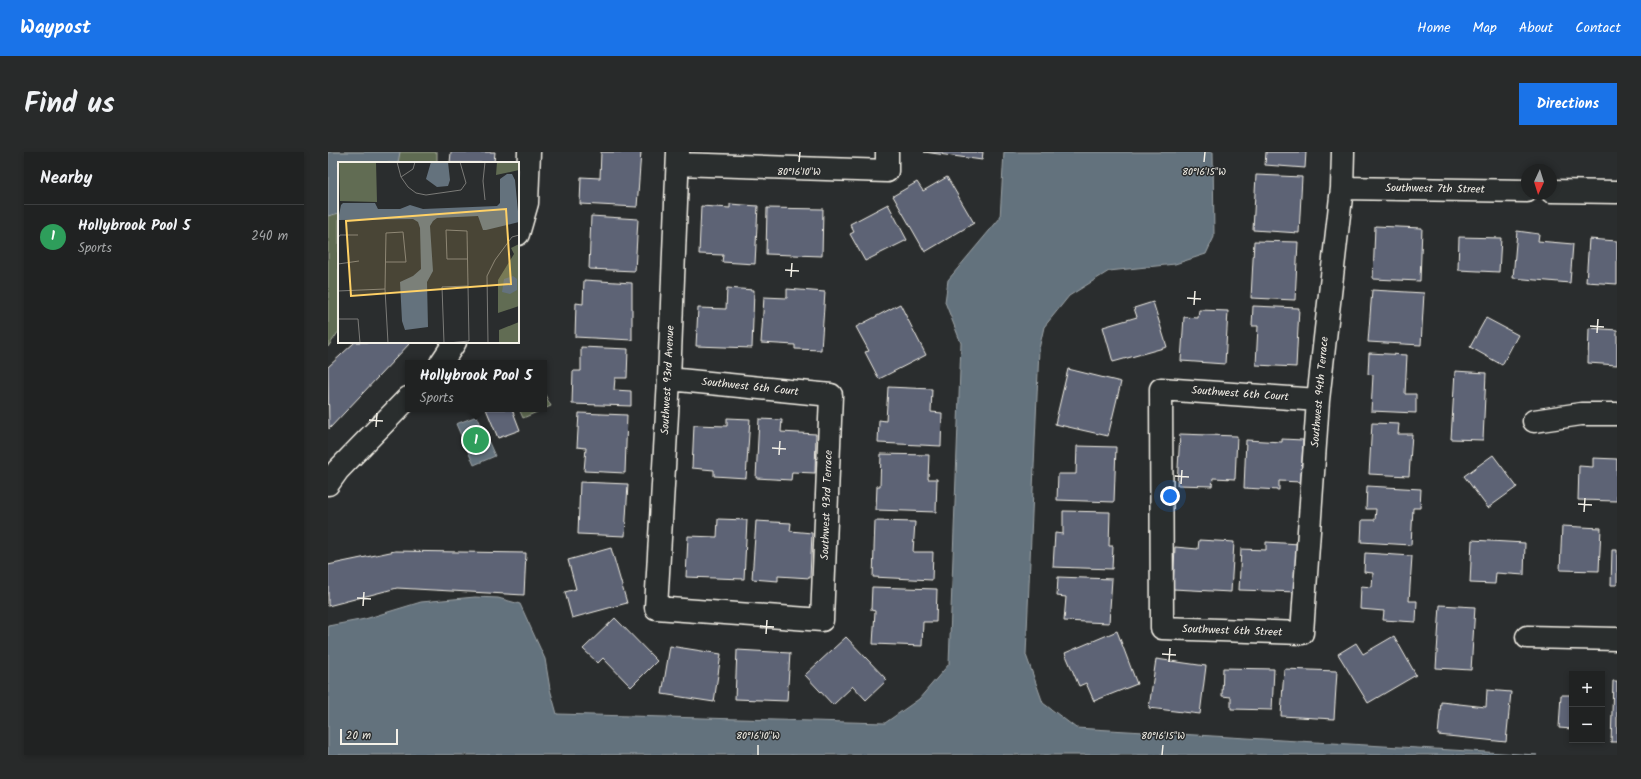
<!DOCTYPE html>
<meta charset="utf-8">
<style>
body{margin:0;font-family:Kalam,sans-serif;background:#282a2a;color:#f1f3f6}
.controls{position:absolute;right:12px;bottom:12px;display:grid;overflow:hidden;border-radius:0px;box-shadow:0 2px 6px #0003}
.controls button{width:36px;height:36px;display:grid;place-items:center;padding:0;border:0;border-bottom:1px solid #3d3f40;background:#202222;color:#f1f3f6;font:20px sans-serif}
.compass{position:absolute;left:1193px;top:12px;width:36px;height:36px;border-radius:50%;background:#202222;box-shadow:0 2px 6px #0003;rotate:184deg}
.scale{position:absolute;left:12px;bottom:10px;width:58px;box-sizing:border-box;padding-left:4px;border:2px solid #f4f1e8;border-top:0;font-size:11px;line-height:14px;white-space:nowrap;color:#f4f1e8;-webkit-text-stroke:3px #2a2d2e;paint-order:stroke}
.you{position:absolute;left:842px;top:344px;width:14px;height:14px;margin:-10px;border:3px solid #fff;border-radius:50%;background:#1a73e8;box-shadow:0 0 0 6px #1a73e833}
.badge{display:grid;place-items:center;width:26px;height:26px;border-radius:50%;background:#1a73e8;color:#fff;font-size:13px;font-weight:700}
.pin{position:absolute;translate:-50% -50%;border:2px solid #fff;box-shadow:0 1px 4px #0006}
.popup{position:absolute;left:77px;top:208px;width:142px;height:52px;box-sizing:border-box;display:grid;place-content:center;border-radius:0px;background:#202222;filter:drop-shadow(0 1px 3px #0005);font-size:13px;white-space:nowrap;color:#a2a4a5}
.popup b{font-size:15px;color:#f1f3f6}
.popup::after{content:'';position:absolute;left:50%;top:100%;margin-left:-8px;border:8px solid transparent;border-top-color:#202222}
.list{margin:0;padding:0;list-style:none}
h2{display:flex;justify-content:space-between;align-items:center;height:52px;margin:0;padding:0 16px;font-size:17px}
h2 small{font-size:13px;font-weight:400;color:#a2a4a5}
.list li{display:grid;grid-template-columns:26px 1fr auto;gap:12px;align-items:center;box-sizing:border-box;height:64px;padding:0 16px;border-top:1px solid #3d3f40}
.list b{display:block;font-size:15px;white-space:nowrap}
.list p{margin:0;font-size:13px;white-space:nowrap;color:#a2a4a5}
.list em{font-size:13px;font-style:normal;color:#a2a4a5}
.map{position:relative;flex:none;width:1289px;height:603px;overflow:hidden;border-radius:0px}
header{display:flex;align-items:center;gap:24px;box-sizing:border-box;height:56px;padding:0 20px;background:#1a73e8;color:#fff}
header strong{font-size:19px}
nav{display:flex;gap:22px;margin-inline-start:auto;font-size:14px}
.intro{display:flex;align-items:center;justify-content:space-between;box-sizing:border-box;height:96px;padding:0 24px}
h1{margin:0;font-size:28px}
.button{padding:10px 18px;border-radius:0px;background:#1a73e8;color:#fff;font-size:14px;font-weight:700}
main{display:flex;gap:24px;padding:0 24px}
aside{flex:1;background:#202222;border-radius:0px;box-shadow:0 2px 6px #0003}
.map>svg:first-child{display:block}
.green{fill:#616c53;stroke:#aaae9e}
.water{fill:#64727d;stroke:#9ea5a8}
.building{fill:#5d6375;stroke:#f4f1e8}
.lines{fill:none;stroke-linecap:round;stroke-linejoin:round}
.minor-casing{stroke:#f4f1e8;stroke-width:25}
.minor{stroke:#2a2d2e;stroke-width:22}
.ticks{fill:none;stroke:#f4f1e8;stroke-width:1.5}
.labels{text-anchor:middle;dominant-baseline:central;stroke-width:3;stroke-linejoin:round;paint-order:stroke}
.street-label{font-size:11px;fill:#f4f1e8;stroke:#2a2d2e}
.inset-road{fill:none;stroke:#7b7b78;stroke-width:1}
.view{fill:#ffd166;fill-opacity:0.15;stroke:#ffd166;stroke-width:2}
.inset-edge{fill:none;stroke:#f4f1e8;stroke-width:2}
.ticks-label{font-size:10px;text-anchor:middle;fill:#f4f1e8;stroke:#2a2d2e;stroke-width:3;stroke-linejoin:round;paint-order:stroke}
</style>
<header>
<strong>Waypost</strong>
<nav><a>Home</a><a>Map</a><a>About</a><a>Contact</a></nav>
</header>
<div class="intro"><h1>Find us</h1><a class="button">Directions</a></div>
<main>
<aside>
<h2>Nearby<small></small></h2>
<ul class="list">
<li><span class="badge" style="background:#2e9e5b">1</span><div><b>Hollybrook Pool 5</b><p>Sports</p></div><em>240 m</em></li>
</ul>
</aside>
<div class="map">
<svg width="1289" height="603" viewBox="0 0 1289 603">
<rect width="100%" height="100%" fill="#2a2d2e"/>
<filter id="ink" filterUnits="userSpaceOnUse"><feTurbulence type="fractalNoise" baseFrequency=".025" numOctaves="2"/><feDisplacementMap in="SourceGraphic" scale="8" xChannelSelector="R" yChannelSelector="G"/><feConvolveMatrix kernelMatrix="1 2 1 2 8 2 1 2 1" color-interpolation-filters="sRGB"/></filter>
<g filter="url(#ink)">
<!-- green -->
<path class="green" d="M0,0h109v11h-98v168l-11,16z
M216,241l7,13 -28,12 -4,-9h25z"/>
<!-- water -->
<path class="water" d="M0,0h72l-2,11h-59v50l-11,3z
M676,0h209l1,85 -8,17 -31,10 -66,7 -40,25 -25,31 -5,22 -13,306 17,48 33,25 461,27h-1209v-129l37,-7 56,-17 54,-5 23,1 22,6 25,55 5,30 7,25 328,9 34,-24 30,-35 12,-321 -16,-41 3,-22 52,-62z
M149,264l18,40 -21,9 -18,-41z"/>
<!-- building -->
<path class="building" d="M123,0h44l-1,11h-44z
M273,0h40l-4,55 -57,-3 1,-27 19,1z
M596,0h59l-1,8z
M938,0h40l-1,16 -40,-3z
M928,23l46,2 -3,56 -46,-3z
M619,25l27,46 -49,29 -32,-56 24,-14 6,9z
M402,52l28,2 -3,58 -33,-2 1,-7 -24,-1 2,-48 29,2z
M560,52l19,36 -42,21 -15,-27 4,-2 -4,-8z
M439,56l56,1 -1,47 -56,-2z
M263,64l47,3 -3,52 -46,-2z
M1047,74l47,2 -2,53 -47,-2z
M1189,79l22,3 -1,7 35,3 -3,39 -57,-5z
M1131,85l42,1 -2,34 -41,-2z
M1261,87l28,2v43l-31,-2z
M926,89l44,1 -3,58 -44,-2z
M256,128l48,3v57l-57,-3 1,-34 7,1z
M399,136l27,2 -2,58 -56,-2 2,-38 28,1z
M459,137l38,3 -4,58 -26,-1v-4l-34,-2 3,-46 23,1z
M1044,138l52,3 -3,52 -53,-3z
M825,150l14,45 -54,15 -10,-35 34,-10 -3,-9z
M572,152l26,51 -47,24 -14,-27 4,-1 -13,-24z
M925,154l46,2 -3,59 -40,-2 2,-39h-6z
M871,158l29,1 -3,53 -44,-3 3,-44 14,1z
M1158,166l32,17 -16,30 -32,-18z
M1261,176l28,2v35l-29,-2z
M27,190h56l-82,87 -1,-62z
M253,195l47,2 -1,29h-12l-1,12 17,1v15l-59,-2 1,-33h8z
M1041,201l38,2 -2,39h11v19l-45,-2 2,-36 -5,-1z
M740,217l53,13 -13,54 -53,-12z
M1127,219l31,2 -3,67 -32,-1z
M560,235l44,2 -1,23 11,1 -1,33 -63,-3 1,-23 7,1z
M158,257h26l8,21 -22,8z
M251,261l48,2 -2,58 -41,-2 2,-23 -9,-1z
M399,266l23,1 -4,59 -32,-2v-6l-22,-2 2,-43 33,1z
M431,267l23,1 -1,12 35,2 -1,39 -23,-1 -1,8 -35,-2z
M1044,271l27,1 -1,10h14l-3,42 -40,-2z
M852,282l57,2 -2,43 -22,-1 -1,8 -35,-1z
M954,287l21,1 -2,42 -22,-1v9l-35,-2 2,-48 36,2z
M749,294l39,1 -2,55 -57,-2 1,-26h18z
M553,302l48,1 -1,24h9l-1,33 -60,-2 1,-24h3z
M1165,303l24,32 -29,21 -24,-32z
M1265,306l24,1v42l-39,-1 1,-34 14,1z
M252,330l48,2 -3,52 -47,-2z
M1039,334l54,3 -1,19h-7l-2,37 -50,-3 1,-22h13l1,-11h-10z
M735,359l47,1 -1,34h4l-1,23 -59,-2 2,-34 8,1z
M390,367l29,1 -3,59 -58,-2 2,-41 29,1z
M428,369l35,2 -1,8 22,2 -2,45 -32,-2v5l-26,-2z
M547,369l40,1 -2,30h20l-1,28 -59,-3z
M1234,374l39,2 -2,43 -39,-1z
M871,388l35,2 -3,50 -58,-3 2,-42 23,2z
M1144,388l53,3 -1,32 -28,-2 -1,11 -25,-1z
M938,390l34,2 -2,48 -59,-2 2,-41 25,1z
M283,396l16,55 -55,15 -7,-26 11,-3 -8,-29z
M1284,398h5v35h-6z
M67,399l131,2 -2,42 -127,-7 -69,18v-41z
M1037,401l47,3 -3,45h8l-1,21 -33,-2 1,-9 -24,-2 1,-23 11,1 1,-14 -9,-1z
M730,425l54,2 -3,44 -45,-2 2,-24 -9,-1z
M544,435l65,2 -1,33h-13l-1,24 -49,-2 2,-33 -4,-1z
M1112,453l35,2 -4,63 -35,-2z
M287,466l42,43 -26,26 -28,-29 -5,5 -15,-14z
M789,479l20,53 -43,17 -8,-18 -7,3 -14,-33z
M1066,484l22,39 -48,28 -30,-49 18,-11 7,11z
M518,485l41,43 -21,20 -13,-14 -20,19 -28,-30z
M342,494l51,8 -7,48 -52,-8z
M409,498l53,3 -3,48 -52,-2z
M828,507l50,7 -6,48 -51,-6z
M895,516l51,1 -2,41 -41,-1v-12l-9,-1z
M956,517l53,2 -3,48 -53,-3z
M1285,529h4v61h-6z
M1159,538l24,2 -5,50 -68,-7 3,-33 45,5z
M1233,543h11v34l-13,-1z"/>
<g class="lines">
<defs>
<path id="minor" d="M350,12l209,7v-19
M1014,36l185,3
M1223,39l66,1
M190,82l9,-31 2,-51
M113,211l14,-21
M341,227l162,16 -9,225 -166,-12 13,-229 9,-227
M990,248l-157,-11 1,239 140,5 16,-233 24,-212 1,-36
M1206,269l47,-7h36
M0,332l10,-14 70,-72
M1199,485l90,2"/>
</defs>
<!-- minor casing -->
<use href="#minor" class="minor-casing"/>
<!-- minor -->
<use href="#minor" class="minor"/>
</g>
</g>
<!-- ticks -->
<path class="ticks" d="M471,10l1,-10M876,10l1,-10M457,118l14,1M463,125l1,-14M859,146l14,1M866,153l1,-14M1262,174l14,1M1269,181l1,-14M41,268l14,1M48,275l1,-14M444,296l14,1M451,303l1,-14M847,324l14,1M853,332l1,-14M1250,352l14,1M1256,360l1,-14M29,446l14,1M35,454l1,-14M432,474l14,1M438,482l1,-14M834,502l14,1M841,510l1,-14M430,603v-10M834,603l1,-10"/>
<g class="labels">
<!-- street labels -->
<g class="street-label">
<text transform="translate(1107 37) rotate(1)">Southwest 7th Street</text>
<text transform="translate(340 228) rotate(-87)">Southwest 93rd Avenue</text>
<text transform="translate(422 235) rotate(6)">Southwest 6th Court</text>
<text transform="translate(992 240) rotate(-85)">Southwest 94th Terrace</text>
<text transform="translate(912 242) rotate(4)">Southwest 6th Court</text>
<text transform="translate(499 353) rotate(-88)">Southwest 93rd Terrace</text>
<text transform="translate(904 479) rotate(2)">Southwest 6th Street</text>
</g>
</g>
<!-- overview -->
<g transform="translate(10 10)">
<rect width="181" height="181" fill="#2a2d2e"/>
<path d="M1,0h37l1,40 -37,-1zM159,0h22v8l-23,5zM181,82v62l-21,7v-33l16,-26 -3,-6zM181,160v21h-20v-13z" fill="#616c53"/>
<path d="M93,0h17l2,18 -2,6 -11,1 -11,-8zM169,12h5l3,6 4,42 -33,8h-3l-5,-14 -41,2 -4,3 -3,5 3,45 -6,11 1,45 -23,3 -3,-9 -2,-39 13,-6 8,-7 -1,-41 -2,-6 -5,-3 -75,1 3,-15 2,-2h32l3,6h22l10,-4 13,4 74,-3 3,-3v-24zM175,114l4,3v11l-7,4 -8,-2 2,-13z" fill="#64727d"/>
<path class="inset-road" d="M59,0l4,15 7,10 8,6 10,2 35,-5 5,-7 -6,-21M147,0l-2,19 2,19M63,15l12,-8 2,-7M0,76l2,-3h18M48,100h20l-3,-30 -17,1 -1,56 3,54M0,102l21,-3M0,129l47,-2M0,157h20l2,24M106,181l-2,-56 26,-1M110,181l21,-2 -2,-110 -21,-1 1,29h20M150,181l-1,-67 8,-16 17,-23 7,-2"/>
<path class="view" d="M168,47l5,75 -160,12 -5,-75z"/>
<rect width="181" height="181" class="inset-edge"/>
</g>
<g class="ticks-label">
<text x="471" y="23">80°16'10"W</text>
<text x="876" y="23">80°16'15"W</text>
<text x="430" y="587">80°16'10"W</text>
<text x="835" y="587">80°16'15"W</text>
</g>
</svg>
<div class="controls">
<button>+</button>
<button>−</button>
</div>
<svg class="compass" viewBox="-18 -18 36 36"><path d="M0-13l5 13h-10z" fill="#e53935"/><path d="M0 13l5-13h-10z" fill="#a2a4a5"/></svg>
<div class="scale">20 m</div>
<div class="you"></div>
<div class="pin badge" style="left:148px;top:288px;background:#2e9e5b">1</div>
<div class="popup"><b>Hollybrook Pool 5</b>Sports</div>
</div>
</main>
